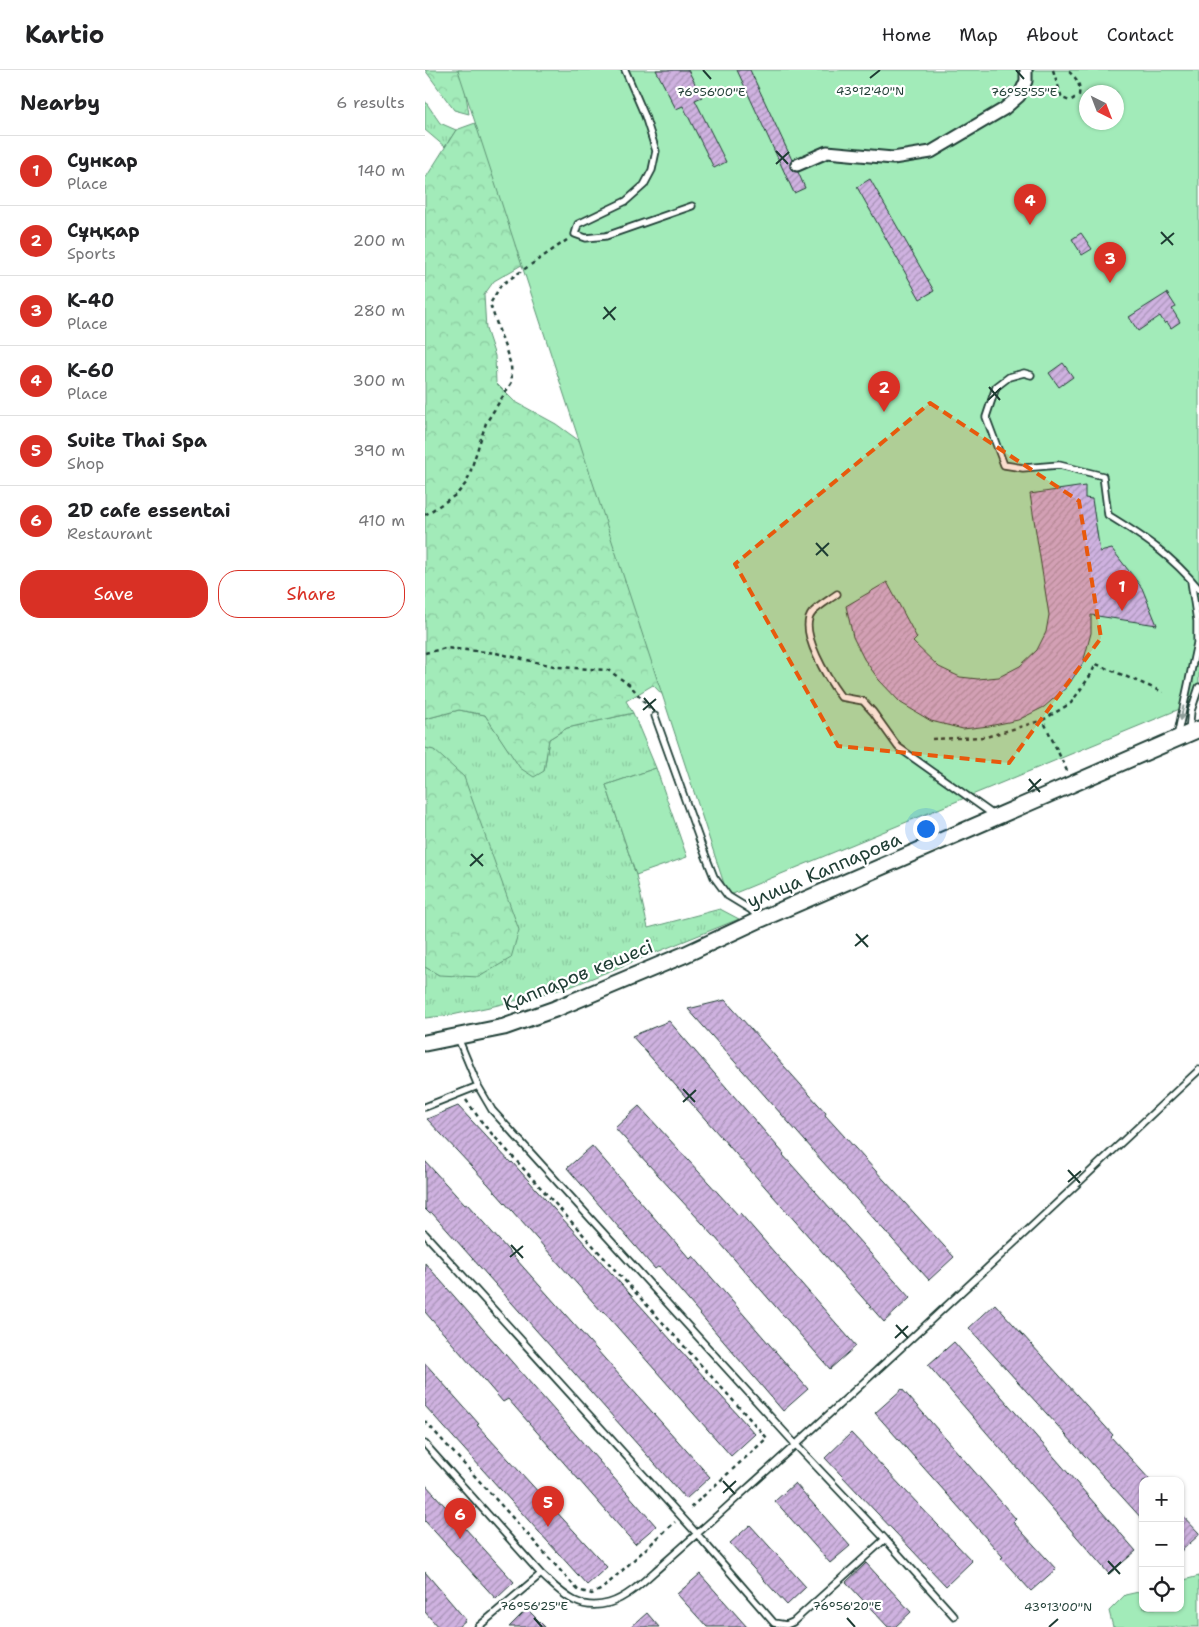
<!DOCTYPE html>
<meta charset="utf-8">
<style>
body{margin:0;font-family:"Shantell Sans",sans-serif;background:#f2f2f2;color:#202124}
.controls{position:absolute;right:15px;bottom:15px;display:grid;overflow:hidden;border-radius:10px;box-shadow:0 1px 4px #0004}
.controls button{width:45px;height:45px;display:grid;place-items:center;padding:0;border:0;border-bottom:1px solid #e0e0e0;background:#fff;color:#202124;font:25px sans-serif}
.compass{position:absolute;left:654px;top:15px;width:45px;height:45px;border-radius:50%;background:#fff;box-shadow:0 1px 4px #0004;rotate:138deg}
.you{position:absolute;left:500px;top:758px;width:18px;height:18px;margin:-12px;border:4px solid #fff;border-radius:50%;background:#1a73e8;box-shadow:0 0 0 8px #1a73e833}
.badge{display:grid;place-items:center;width:32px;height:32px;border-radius:50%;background:#d93025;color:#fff;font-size:16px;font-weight:700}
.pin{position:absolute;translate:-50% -41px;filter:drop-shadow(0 1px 2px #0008)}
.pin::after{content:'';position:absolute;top:26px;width:18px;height:15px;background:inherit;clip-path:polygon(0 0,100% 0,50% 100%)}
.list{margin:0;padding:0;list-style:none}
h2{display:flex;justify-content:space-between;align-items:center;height:65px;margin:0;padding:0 20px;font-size:21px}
h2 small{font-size:16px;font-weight:400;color:#757577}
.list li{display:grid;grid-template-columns:32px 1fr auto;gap:15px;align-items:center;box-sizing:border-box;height:70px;padding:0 20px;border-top:1px solid #e0e0e0}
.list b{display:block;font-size:19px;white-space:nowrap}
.list p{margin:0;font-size:16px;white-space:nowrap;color:#757577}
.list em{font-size:16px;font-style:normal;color:#757577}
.actions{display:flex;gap:10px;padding:15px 20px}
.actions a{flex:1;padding:11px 0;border:1px solid #d93025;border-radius:20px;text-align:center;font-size:18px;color:#d93025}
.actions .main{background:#d93025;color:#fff}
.icon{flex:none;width:28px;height:28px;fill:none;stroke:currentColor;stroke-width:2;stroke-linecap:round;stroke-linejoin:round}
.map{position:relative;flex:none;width:774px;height:1557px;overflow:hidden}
header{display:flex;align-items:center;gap:30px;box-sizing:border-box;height:70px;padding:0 25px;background:#fff;border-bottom:1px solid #e0e0e0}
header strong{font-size:24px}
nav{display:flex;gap:28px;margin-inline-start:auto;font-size:18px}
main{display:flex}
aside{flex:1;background:#fff}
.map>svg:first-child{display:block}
.grass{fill:url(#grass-tufts);stroke:#609476}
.forest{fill:url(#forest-crowns);stroke:#609476}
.park{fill:#a2ebb9;stroke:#609476;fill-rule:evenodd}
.building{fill:url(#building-hatch);stroke:#1f3d34}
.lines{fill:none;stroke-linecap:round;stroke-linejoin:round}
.service-casing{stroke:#1f3d34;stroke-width:9}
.minor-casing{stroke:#1f3d34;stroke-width:15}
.tertiary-casing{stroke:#1f3d34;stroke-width:19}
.path{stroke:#1f3d34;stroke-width:2.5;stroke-dasharray:4 4;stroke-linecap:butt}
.service{stroke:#fff;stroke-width:5.5}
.minor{stroke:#fff;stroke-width:11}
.tertiary{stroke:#fff;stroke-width:15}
.oneway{fill:#8f9e9a}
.marked{fill:#e8590c;fill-opacity:0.2;stroke:#e8590c;stroke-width:4;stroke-dasharray:10 6;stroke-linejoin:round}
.ticks{fill:none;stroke:#1f3d34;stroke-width:2}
.labels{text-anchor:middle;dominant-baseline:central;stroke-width:4.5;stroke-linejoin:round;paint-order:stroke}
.street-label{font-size:19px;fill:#1f3d34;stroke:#fff}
.ticks-label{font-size:12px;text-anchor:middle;fill:#1f3d34;stroke:#fff;stroke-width:4.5;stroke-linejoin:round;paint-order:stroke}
</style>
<header>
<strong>Kartio</strong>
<nav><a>Home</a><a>Map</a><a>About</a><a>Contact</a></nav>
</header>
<main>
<aside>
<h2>Nearby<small>6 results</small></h2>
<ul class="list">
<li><span class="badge">1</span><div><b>Сункар</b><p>Place</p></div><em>140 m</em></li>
<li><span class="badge">2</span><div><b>Сұңқар</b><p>Sports</p></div><em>200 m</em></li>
<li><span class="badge">3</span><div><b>K-40</b><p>Place</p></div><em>280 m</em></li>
<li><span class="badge">4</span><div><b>K-60</b><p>Place</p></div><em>300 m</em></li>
<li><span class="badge">5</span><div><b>Suite Thai Spa</b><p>Shop</p></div><em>390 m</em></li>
<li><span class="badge">6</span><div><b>2D cafe essentai</b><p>Restaurant</p></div><em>410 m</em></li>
</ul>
<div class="actions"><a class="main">Save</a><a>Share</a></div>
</aside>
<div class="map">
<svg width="774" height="1557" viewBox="0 0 774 1557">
<defs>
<pattern id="grass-tufts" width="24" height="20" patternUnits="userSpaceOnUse" patternTransform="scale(1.25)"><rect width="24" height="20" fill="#a2ebb9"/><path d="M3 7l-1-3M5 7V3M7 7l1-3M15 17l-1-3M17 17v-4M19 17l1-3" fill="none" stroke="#8bcaa0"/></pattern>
<pattern id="forest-crowns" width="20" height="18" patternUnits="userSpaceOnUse" patternTransform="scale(1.25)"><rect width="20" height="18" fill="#a2ebb9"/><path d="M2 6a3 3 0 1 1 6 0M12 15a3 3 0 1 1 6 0" fill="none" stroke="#8bcaa0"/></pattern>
<pattern id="building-hatch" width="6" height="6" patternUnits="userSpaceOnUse" patternTransform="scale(1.25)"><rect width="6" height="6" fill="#cfb2e0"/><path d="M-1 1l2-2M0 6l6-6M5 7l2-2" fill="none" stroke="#a792b6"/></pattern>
</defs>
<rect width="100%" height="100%" fill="#fff"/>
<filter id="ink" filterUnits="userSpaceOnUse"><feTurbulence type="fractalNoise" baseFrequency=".02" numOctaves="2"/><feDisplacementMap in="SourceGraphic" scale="10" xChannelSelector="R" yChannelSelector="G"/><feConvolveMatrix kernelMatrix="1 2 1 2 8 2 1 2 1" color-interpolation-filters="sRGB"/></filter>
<g filter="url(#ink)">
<!-- grass -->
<path class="grass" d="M0,31l15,22 16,7 -11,17 -20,-17z
M34,640l26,5 35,52 24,4 5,-32 18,-11 66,-15 23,55 -50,17 30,90 12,53 72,-19 19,10 -169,68 -76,19 -42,9 -27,3v-51l14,8 -4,-224 -10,-3v-29z"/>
<!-- forest -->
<path class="forest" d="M0,0h37l7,44 -15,-4z
M150,17v147l-81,47 -10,14 2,34 9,27 1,27 18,18 42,23 22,16 32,13 71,261 -28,-29 -27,16 7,12 -66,15 -18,11 -5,32 -10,6 -14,-9 -35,-53 -26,-5 -34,9v-540l31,-49z
M0,678l9,2 30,27 55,153 -8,28 -32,19 -40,-2 -14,-8z"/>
<!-- park -->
<path class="park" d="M33,0h741v631l-471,195zM662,22h30v30h-30z
M231,698l31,89 -51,18 -30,-90z
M774,1506v51h-86l-4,-16 16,-16 18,-4v17h37v-27z"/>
<!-- building -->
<path class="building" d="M231,0h32l14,27 -7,3 31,62 -12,6 -31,-62 -7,3z
M312,0h13l42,90 -2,4v4l3,3 5,1 7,16 -11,5z
M445,109l64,112 -14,8 -63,-112z
M656,163l11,16 -10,6 -10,-16z
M742,223l9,14 -4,2 8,13 -9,6 -4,-6 -2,2 -5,-8 -22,15 -9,-14z
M638,293l10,14 -14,10 -10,-14z
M660,416v12l7,1 8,53 12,-3 30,39 15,37 -66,-10v18l-8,30 -16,24 -23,20 -26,13 -29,6 -26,3 -32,-8 -30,-18 -22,-23 -15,-21 -11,-22 -7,-31 41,-24 30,56 -4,4 26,25 21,10 18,2 21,-2 21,-11 17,-16 9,-18 3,-17 -19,-121z
M300,930l101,113 -1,2 129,142 -25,23 -116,-129v-1l-125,-141z
M244,951l115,133 -1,1 127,143 -26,24 -252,-286z
M33,1036l53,57 1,-1 243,272 -24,22 -128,-145 -1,1 -114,-128 -61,-65z
M214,1036l99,109 2,-2 116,133 -26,23 -116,-133 -99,-108z
M167,1076l98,113 3,-3 115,133 -25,22 -124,-145 -4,3 -88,-101z
M0,1091l40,44 2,-1 243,273 -24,22 -254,-286 -2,1 -5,-5z
M0,1193l231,263 -21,18 -127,-145 -5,3 -78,-90z
M570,1234l118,131 -2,2 40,44h-8v39l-174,-192z
M529,1272l182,209 -27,23 -181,-209z
M0,1293l54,61 -2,1 130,142 -20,18 -162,-179z
M477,1319l114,130 -3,3 43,47 -25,22 -30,-33 2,-1 -128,-144z
M426,1363l121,128 -26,25 -121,-128z
M370,1413l55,63 -20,17 -55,-62z
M0,1414l89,98 -18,17 -71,-78z
M755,1443l19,20v2l-19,17z
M325,1455l56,62 -19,18 -57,-62z
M441,1493l45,49 -16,15h-7l-42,-45z
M0,1502l41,48 -8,7h-20l-13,-15z
M275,1504l47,53h-40l-30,-33z
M102,1539l18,18h-36z
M222,1543l12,14h-28z"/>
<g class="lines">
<defs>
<path id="service" d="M200,0l20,46 11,35 -4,19 -8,15 -18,16 -48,23 -3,10 11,4 20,-2 86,-30
M606,305l-7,-2 -15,4 -13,10 -10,30 18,48 19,3 36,-3 44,11 5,39c36,22 64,41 91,74
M412,524c-8,6 -19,12 -25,19 -15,18 18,69 29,84l22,4 10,11 25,35 97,69
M230,646l46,128 13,33 14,19 23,14 9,9
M764,661l2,-20 8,-24
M752,667l20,-94v-22l-6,-40
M0,1037l53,-21
M0,1164l272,300 77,89 12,2 7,-3 92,-83 -89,-94 -304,-335 -14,-24 -20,-48
M0,1374l116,130 -63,53
M460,1469l69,77
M116,1504c21,19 37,38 68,29 20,-6 38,-25 54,-39 26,-23 52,-46 78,-70 155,-139 306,-282 458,-424"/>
<path id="minor" d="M372,95l30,-13 66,6 38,-6 73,-43 15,-13 7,-15v-11"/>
<path id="tertiary" d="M0,973l79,-16 51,-18 131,-55 75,-35 438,-190"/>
</defs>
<!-- service casing -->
<use href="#service" class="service-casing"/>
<!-- minor casing -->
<use href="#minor" class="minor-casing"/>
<!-- tertiary casing -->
<use href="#tertiary" class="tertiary-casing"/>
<!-- path -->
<path class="path" d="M628,0l9,28 8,3 9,-6c2,-13 -3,-17 -12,-25
M0,445l32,-21 10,-12 19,-59 26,-41 -1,-17 -21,-61 11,-19 66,-45
M0,583l21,-5 50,5 62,14 50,3 22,15 20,24
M507,669l54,-2 57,-17
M642,701l-24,-51 28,-17 19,-27 6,-12 67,28
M41,1030l18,25 283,313 -79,72
M0,1351l153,169 14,4 10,-5 73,-67"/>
<!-- service -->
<use href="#service" class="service"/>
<!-- minor -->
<use href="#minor" class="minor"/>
<!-- tertiary -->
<use href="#tertiary" class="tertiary"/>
</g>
<!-- one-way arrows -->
<defs><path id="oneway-solid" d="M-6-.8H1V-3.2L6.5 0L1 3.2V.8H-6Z" transform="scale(1.25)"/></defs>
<use class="oneway" href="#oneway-solid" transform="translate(757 643) rotate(102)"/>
</g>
<!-- marked area -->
<path class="marked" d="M505,333l149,98 22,137 -92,125 -171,-17 -103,-182z"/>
<!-- ticks -->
<path class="ticks" d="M278,0l8,9M591,0l8,9M445,8l10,-8M351,81l12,13M351,94l13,-12M736,162l12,13M736,174l13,-11M179,237l11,13M178,249l13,-12M564,317l11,13M563,330l13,-12M391,473l12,13M391,485l13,-12M219,628l11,13M218,640l13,-11M604,709l11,13M603,721l13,-12M46,784l12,12M45,796l13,-12M431,864l12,13M430,876l13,-11M258,1019l12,13M258,1032l13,-12M643,1100l12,13M643,1112l13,-11M86,1175l12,13M85,1187l13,-11M471,1255l12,13M470,1268l13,-12M298,1411l12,13M298,1423l13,-12M683,1491l12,13M683,1504l13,-12M109,1548l8,9M422,1548l8,9M624,1557l9,-8"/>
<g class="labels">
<!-- street labels -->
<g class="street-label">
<text transform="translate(399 800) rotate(-23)">улица Каппарова</text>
<text transform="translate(153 905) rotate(-22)">Қаппаров көшесі</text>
</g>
</g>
<g class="ticks-label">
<text x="445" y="25">43°12'40"N</text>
<text x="286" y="26">76°56'00"E</text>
<text x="599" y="26">76°55'55"E</text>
<text x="109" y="1540">76°56'25"E</text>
<text x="422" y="1540">76°56'20"E</text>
<text x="633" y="1541">43°13'00"N</text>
</g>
</svg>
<div class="controls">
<button>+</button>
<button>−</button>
<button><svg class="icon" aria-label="locate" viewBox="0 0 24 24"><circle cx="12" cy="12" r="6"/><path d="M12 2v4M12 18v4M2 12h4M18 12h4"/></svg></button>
</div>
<svg class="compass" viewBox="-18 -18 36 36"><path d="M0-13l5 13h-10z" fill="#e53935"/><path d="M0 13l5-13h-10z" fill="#757577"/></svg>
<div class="you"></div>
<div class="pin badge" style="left:697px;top:541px">1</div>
<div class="pin badge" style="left:459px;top:342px">2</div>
<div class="pin badge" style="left:685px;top:213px">3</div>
<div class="pin badge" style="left:605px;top:155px">4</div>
<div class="pin badge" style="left:123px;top:1457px">5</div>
<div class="pin badge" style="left:35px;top:1469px">6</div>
</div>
</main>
